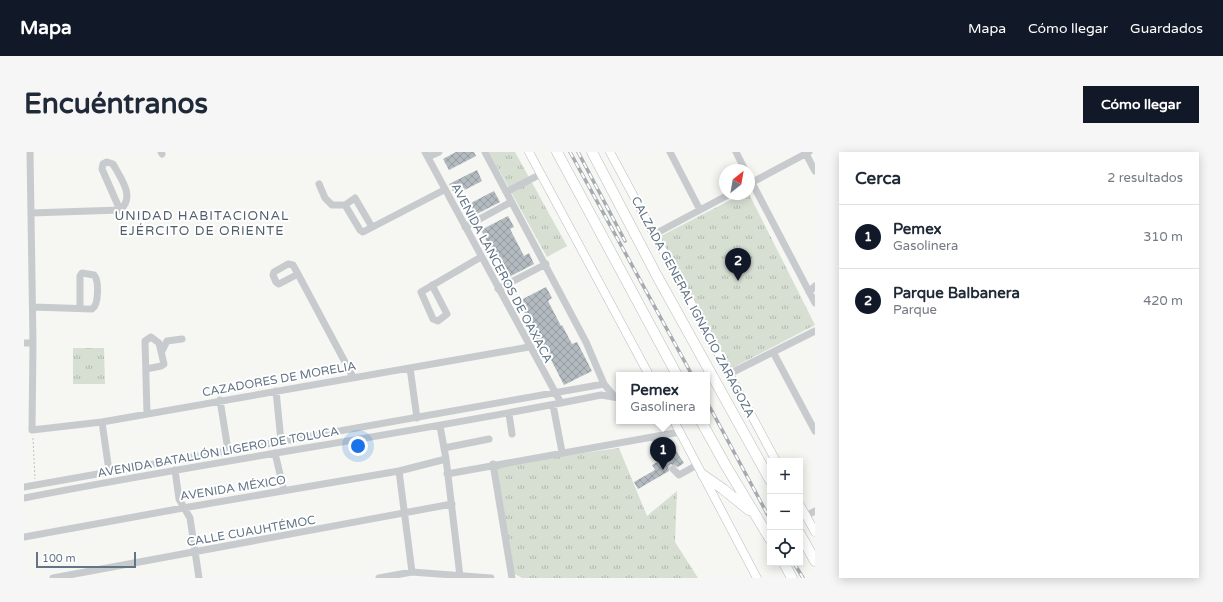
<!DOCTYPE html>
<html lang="es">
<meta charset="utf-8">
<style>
body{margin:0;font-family:"Varela Round",sans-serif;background:#f6f6f7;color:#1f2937}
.controls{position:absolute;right:12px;bottom:12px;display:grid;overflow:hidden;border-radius:0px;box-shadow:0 2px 10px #0003}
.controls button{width:36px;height:36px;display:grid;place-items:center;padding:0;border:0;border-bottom:1px solid #e0e1e3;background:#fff;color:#1f2937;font:20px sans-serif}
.compass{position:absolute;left:695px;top:12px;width:36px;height:36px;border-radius:50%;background:#fff;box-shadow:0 2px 10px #0003;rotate:31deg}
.scale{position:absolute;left:12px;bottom:10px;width:100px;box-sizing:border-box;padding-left:4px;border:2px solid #627586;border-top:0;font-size:11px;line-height:14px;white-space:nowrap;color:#627586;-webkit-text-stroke:3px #fff;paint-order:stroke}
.you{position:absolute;left:334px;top:294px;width:14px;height:14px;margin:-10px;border:3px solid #fff;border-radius:50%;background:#1a73e8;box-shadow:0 0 0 6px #1a73e833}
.badge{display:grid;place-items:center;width:26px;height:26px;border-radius:50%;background:#111827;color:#fff;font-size:13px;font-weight:700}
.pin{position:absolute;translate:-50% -33px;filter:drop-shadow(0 1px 2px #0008)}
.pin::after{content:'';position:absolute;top:21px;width:14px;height:12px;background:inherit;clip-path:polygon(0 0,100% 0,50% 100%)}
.popup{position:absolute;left:592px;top:220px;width:94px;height:52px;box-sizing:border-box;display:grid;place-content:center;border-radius:0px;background:#fff;filter:drop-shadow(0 1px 3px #0005);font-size:13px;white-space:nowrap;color:#747a83}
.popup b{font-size:15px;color:#1f2937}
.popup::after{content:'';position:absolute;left:50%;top:100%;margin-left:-8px;border:8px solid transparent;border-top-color:#fff}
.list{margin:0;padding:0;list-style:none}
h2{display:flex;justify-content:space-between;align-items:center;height:52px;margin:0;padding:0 16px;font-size:17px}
h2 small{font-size:13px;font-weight:400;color:#747a83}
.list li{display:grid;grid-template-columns:26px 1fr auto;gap:12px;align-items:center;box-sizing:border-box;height:64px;padding:0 16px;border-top:1px solid #e0e1e3}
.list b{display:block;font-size:15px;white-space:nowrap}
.list p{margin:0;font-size:13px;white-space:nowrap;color:#747a83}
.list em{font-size:13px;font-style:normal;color:#747a83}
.icon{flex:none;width:22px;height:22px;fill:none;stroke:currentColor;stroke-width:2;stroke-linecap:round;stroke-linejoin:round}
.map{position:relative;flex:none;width:791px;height:426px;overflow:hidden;border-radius:0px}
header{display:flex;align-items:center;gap:24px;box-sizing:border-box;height:56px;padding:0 20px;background:#111827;color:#fff}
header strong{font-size:19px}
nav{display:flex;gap:22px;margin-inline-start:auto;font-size:14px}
.intro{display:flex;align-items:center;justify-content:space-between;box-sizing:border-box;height:96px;padding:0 24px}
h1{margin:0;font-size:28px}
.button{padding:10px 18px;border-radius:0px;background:#111827;color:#fff;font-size:14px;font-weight:700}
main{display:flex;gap:24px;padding:0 24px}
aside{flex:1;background:#fff;border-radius:0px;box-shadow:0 2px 10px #0003}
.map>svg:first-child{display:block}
.park{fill:url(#park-tufts)}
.building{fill:url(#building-cross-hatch)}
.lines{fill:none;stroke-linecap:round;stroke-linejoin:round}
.minor-tunnel{stroke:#d1d6d7;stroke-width:7;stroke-dasharray:7 3.5;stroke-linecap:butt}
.major-casing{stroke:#b8bcc0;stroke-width:9}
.highway-casing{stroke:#b9bcbf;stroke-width:11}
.path{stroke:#c0c2c4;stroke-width:1;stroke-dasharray:2 2;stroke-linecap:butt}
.minor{stroke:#c8cbce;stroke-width:7}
.major{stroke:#fff;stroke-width:8}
.highway{stroke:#fff;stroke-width:10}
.rail-casing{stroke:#a5abb1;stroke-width:3.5}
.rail{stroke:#fff;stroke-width:2;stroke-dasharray:6;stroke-linecap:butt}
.labels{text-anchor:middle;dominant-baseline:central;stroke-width:4;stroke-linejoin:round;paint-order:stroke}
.street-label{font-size:12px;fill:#627586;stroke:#fff}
.neighbourhood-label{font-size:13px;letter-spacing:1px;fill:#515e6b;stroke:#fff}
</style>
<header>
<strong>Mapa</strong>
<nav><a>Mapa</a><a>Cómo llegar</a><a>Guardados</a></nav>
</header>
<div class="intro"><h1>Encuéntranos</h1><a class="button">Cómo llegar</a></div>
<main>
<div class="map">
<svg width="791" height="426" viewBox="0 0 791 426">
<defs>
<pattern id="park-tufts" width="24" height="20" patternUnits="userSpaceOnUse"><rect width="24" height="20" fill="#d7dfd3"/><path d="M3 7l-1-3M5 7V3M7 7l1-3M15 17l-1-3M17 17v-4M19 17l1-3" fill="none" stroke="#b2b9b1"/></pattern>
<pattern id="building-cross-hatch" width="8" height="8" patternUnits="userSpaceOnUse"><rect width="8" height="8" fill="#b3babf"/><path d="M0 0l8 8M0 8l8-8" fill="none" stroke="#959ca1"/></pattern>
</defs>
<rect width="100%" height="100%" fill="#f6f6f2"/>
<!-- park -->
<path class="park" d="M465,0h26l52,94 -20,11z
M718,42h7l66,131 -85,44 -71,-132z
M49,196h31l1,36h-32z
M595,296l28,68 30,-25 -2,51 23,36h-176l-9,-5 -18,-108z"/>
<!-- building -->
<path class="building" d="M432,0h18l2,4 -27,14 -6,-11z
M453,18l5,11 -27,14 -6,-11z
M470,39l6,11 -27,14 -6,-11z
M484,64l6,11 -4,2 14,27 5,-3 5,11 -27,14 -10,-19 -5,2 -6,-11 4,-2 -9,-18z
M522,135l6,11 -4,3 13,25 1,-1 10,19 5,-2 15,29 -28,14 -19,-37 -4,2 -10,-18 -1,1 -6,-11 4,-2 -9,-19z
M652,299l8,12 -6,4 -7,-3 -3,3 1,4 -31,18 -4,-7 21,-12 -3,-5 10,-6 2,3 5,-1 1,-7z"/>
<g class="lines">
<!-- minor-tunnel -->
<path class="minor-tunnel" d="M642,305l7,12"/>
<defs>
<path id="major" d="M505,0l120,223
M586,0l166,309
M650,269l83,157
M776,353l15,27"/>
<path id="highway" d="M533,0l120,223
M568,0l65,124 113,204
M677,269l25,45 44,73
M679,323l20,14 26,21
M776,382l15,27
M760,411l8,15"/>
</defs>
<!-- major casing -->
<use href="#major" class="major-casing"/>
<!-- highway casing -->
<use href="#highway" class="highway-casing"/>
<!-- path -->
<path class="path" d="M9,286l2,41"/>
<!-- minor -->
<path class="minor" d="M6,0l3,191 -1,87 70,-8 427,-75
M137,0l1,2
M401,0l136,251
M461,0l101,190 18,42 10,12
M646,0l30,58
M712,0l9,18
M781,0l10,19
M404,5l11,-5
M725,25l66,126
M295,32l6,14 7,7h13l10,-7 17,29
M725,32l60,-32
M482,40l35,-18
M321,53l15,25 3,2 81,-42
M7,61l89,-3c16,-13 0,-33 -7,-46l-6,-2 -4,2 -1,5 18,41
M441,75l46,-25
M629,83l77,-41
M274,122l-19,10 -3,-2 -3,-7 1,-3 14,-8 5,1 5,9 55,103
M408,133l15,29 -9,7 -5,-2 -12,-27 60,-35
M474,137l48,-25
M785,140l6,-6
M9,155l59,2c7,-4 7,-29 2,-34l-12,-2 -2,3v32
M0,191h9
M138,199l5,-10 15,-2
M749,200l42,79
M386,216l7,50
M122,217l15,-3 3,-2 -5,-21 -8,-6 -6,4 2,73
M705,222l86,-43
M252,239l5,50
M196,248l8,50
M529,253l9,47
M485,262l3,20
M78,270l7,49
M416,274l6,33 14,117
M630,285l12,20
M420,296l45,-9
M251,301l9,38
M469,312l19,114
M649,317l6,6 18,-10
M151,318l4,29 11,19 9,60
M375,319l13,101
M423,322l233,-42
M0,335l580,-103
M0,346c192,-38 386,-64 577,-103l18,3
M782,364l9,-5
M0,385l159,-29 216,-37 47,-12
M29,426l399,-74
M355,426l33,-6 79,6"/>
<!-- major -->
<use href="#major" class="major"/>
<!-- highway -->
<use href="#highway" class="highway"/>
<defs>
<path id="rail" d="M546,0l122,223
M554,0l47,89
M683,250l63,117
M770,411l9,15"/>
</defs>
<!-- rail casing -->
<use href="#rail" class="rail-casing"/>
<!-- rail -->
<use href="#rail" class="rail"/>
</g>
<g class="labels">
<!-- street labels -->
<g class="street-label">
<text transform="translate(478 121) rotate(62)">AVENIDA LANCEROS DE OAXACA</text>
<text transform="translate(669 155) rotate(62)">CALZADA GENERAL IGNACIO ZARAGOZA</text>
<text transform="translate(255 227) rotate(-10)">CAZADORES DE MORELIA</text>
<text transform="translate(194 300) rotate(-10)">AVENIDA BATALLÓN LIGERO DE TOLUCA</text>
<text transform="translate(209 336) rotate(-9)">AVENIDA MÉXICO</text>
<text transform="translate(227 379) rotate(-10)">CALLE CUAUHTÉMOC</text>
</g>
<!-- neighbourhood labels -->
<g class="neighbourhood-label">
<text x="178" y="64">UNIDAD HABITACIONAL<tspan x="178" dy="15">EJÉRCITO DE ORIENTE</tspan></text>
</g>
</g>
</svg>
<div class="controls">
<button>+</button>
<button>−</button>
<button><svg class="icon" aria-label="locate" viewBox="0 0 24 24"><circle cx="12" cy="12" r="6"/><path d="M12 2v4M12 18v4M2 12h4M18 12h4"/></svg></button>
</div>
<svg class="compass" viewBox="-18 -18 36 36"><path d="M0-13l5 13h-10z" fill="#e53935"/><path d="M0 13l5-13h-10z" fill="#747a83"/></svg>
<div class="scale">100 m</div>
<div class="you"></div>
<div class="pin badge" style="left:639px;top:318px">1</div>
<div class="popup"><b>Pemex</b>Gasolinera</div>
<div class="pin badge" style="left:714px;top:129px">2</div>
</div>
<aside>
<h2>Cerca<small>2 resultados</small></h2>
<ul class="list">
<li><span class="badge">1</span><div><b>Pemex</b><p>Gasolinera</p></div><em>310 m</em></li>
<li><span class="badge">2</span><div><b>Parque Balbanera</b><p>Parque</p></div><em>420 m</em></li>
</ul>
</aside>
</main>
